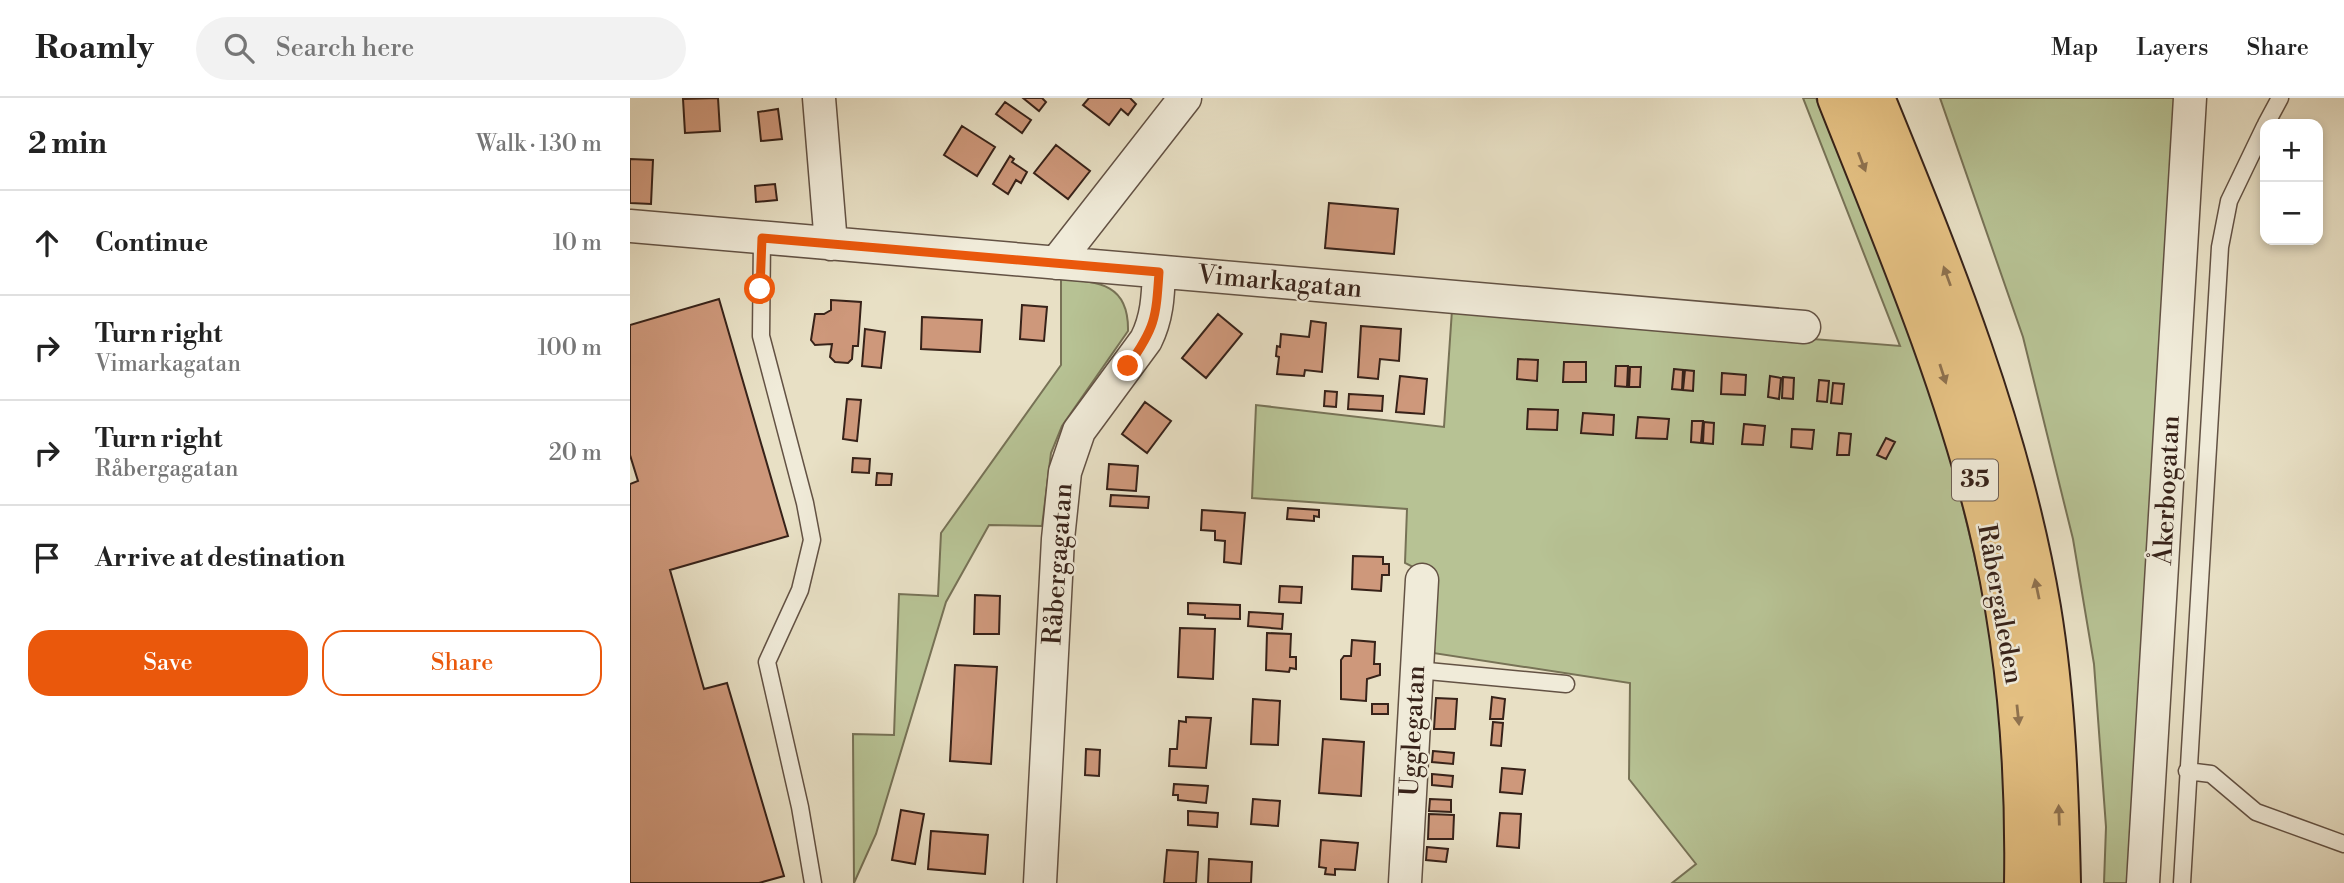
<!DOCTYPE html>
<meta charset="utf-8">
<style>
body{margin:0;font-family:"Libre Bodoni",serif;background:#f2f2f2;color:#222}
.controls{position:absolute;right:21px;top:21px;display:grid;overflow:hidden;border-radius:14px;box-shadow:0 4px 10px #0003}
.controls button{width:63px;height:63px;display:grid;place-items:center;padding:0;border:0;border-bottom:2px solid #e0e0e0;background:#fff;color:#222;font:35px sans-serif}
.stop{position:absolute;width:21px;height:21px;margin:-16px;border:5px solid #ea580c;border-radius:50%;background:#fff}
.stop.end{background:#ea580c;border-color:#fff;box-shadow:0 2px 7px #0008}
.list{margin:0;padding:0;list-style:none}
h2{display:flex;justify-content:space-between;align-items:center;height:91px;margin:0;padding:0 28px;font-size:30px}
h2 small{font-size:23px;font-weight:400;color:#767676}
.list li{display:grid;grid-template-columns:46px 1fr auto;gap:21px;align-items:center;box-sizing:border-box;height:105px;padding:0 28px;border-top:2px solid #e0e0e0}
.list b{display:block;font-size:26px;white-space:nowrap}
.list p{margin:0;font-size:23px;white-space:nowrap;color:#767676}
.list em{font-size:23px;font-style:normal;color:#767676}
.actions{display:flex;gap:14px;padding:21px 28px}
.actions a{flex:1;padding:16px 0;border:2px solid #ea580c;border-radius:21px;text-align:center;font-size:24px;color:#ea580c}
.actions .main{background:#ea580c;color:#fff}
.icon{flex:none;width:38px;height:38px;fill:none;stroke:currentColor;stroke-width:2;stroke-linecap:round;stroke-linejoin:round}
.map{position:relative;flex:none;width:1714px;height:785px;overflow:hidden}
header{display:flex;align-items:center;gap:42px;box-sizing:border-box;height:98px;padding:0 35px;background:#fff;border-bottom:2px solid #e0e0e0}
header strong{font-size:33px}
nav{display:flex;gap:38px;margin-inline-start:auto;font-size:24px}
.search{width:490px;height:63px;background:#f2f2f2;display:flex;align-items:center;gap:18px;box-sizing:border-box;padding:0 24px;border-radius:38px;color:#767676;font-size:26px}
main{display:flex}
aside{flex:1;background:#fff}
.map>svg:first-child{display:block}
.green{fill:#b7c294;stroke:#777256;stroke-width:2}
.building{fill:#ce987b;stroke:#372219;stroke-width:2}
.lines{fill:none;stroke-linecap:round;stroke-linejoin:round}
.lane-casing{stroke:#635244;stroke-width:19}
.street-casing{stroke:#635244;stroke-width:35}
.primary-casing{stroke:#372219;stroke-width:42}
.lane{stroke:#f0ebd9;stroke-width:16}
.street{stroke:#f0ebd9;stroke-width:32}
.primary{stroke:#e4c082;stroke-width:38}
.oneway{fill:#8e714e}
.route{stroke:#ea580c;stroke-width:9}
.labels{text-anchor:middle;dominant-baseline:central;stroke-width:5;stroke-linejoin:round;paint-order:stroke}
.shield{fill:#f0ebd9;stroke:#6e5e53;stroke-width:2}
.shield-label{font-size:24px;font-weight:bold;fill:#372219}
.street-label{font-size:26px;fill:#372219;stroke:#f0ebd9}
</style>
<header>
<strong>Roamly</strong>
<div class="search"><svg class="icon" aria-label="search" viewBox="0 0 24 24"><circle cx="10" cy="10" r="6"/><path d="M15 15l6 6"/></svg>Search here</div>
<nav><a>Map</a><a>Layers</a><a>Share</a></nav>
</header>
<main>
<aside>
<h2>2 min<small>Walk · 130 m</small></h2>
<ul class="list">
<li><svg class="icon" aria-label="ahead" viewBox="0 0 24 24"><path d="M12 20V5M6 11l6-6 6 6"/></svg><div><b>Continue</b></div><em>10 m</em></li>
<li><svg class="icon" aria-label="right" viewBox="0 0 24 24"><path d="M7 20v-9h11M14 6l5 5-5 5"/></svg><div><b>Turn right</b><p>Vimarkagatan</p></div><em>100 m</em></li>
<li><svg class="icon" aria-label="right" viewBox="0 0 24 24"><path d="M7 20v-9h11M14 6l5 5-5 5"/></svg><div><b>Turn right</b><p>Råbergagatan</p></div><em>20 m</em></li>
<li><svg class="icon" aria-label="arrive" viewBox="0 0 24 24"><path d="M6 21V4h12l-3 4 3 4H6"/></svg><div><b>Arrive at destination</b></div></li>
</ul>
<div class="actions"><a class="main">Save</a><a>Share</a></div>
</aside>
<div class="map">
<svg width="1714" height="785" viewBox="0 0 1714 785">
<rect width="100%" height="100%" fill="#e8e0c5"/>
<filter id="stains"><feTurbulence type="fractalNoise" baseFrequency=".00286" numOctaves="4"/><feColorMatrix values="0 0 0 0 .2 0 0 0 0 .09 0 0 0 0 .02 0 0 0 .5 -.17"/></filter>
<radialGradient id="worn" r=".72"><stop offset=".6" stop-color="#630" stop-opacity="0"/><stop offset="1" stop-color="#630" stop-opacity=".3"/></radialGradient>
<!-- green -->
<path class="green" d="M1173,0h13c33,81 68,163 98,246 29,82 52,169 70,255 19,93 22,190 23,284h-335l24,-19 -67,-85 1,-96 -197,-30 2,-75 -30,-15 2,-54 -155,-11 4,-93 188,22 8,-117 448,36z
M1310,0h236l-47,785h-25l2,-56 -12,-163 -21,-125 -50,-202z
M431,181c39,3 68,5 67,52l-66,95 -11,27 -9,73 -53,-1 -43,77 -70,232 -22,49 -1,-149 41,1 5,-141 39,2 3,-63 120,-168z"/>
<!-- building -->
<path class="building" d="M88,0l2,33 -35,2 -2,-34z
M393,0h19l4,4 -7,9z
M459,0h41l6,6 -8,11 -7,-6 -12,16 -26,-20z
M375,4l26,18 -9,13 -26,-19z
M148,11l4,30 -21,2 -3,-29z
M332,28l33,21 -18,29 -33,-21z
M426,47l34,26 -22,28 -34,-26z
M380,58l4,3 -2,3 15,10 -6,11 -5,-3 -8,14 -15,-10z
M0,61l23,1 -2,44 -21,-1z
M145,86l2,16 -21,2 -1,-16z
M699,105l69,6 -4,45 -69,-6z
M89,201l69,237 -118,34 34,119 23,-6 57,193 -25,7h-129v-399l8,-3 -8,-26v-130z
M201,202l30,2 -3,44h-5l-1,13 -4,4 -13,-1 -5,-5 2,-13 -17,1 -4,-5 4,-26h9l7,-4z
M392,207l25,2 -3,34 -24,-2z
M588,216l24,20 -36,44 -24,-20z
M292,219l60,3 -2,32 -59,-3z
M681,223l15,2 -4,49 -17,-2 -1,6 -27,-2 2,-17 -3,-1 1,-10 3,1 1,-13 28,3z
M731,228l40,3 -2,32 -19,-2 -2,20 -20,-2z
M235,231l20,3 -4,36 -19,-2z
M888,261l20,1 -1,21 -20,-2z
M934,264h22v20h-23z
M986,268h12l-1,21 -12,-1z
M1000,269h11l-1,20h-11z
M1044,271l9,1 -1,20 -10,-1z
M1055,272l9,1 -1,20 -10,-1z
M1092,275l24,2 -1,20 -24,-1z
M770,278l27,3 -3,35 -28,-2z
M1140,278l11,2 -2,21 -11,-2z
M1153,279l11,1 -1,21 -11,-1z
M1189,282l10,1 -2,21 -10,-1z
M1203,285l11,1 -2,20 -11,-1z
M695,293l12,1 -1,15 -12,-1z
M719,296l34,2 -1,15 -34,-2z
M217,301l14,1 -4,41 -14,-2z
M515,304l26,19 -24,32 -25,-19z
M898,311l30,1 -1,20 -30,-1z
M953,315l31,2 -1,20 -32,-2z
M1008,319l31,2 -2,20 -31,-1z
M1062,323h11l-2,22 -10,-1z
M1074,324l10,1 -1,21 -10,-1z
M1114,326l21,2 -2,19 -21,-1z
M1162,331l22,1 -2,19 -21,-2z
M1209,335l12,1 -2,21h-12z
M1256,340l9,4 -9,17 -9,-4z
M223,360l17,1 -1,14 -17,-1z
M479,366l29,2 -2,25 -29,-2z
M247,375l15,1 -1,11h-15z
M481,397l38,2 -1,11 -38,-2z
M658,410l31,2v7l-5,-1v5l-27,-2z
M572,412l43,3 -4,51 -17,-2 1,-21 -10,-1v-9l-14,-1z
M723,458l30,1v7h6v11h-7l-1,16 -29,-2z
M650,488l22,1 -1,16 -22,-1z
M345,497l25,1 -1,38h-25z
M558,505l52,2v14l-35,-1v-3l-17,-1z
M619,514l34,2 -1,15 -34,-3z
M550,530l35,1 -2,50 -35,-2z
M637,535l24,1 -1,23h6v12l-6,-1 -1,4 -23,-2z
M722,542l23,2 -1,22h6v11l-13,4 -1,22 -25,-2v-39l3,-4h7z
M325,567l42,2 -6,97 -41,-3z
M862,599l13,2 -2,20h-13z
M806,600l21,1 -2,30h-21z
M623,601l27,2 -2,44 -27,-1z
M742,606h16v10h-16z
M556,619l25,1 -5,50 -37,-2 1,-17h7l2,-28 7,1z
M863,624l10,1 -2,23 -10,-1z
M693,641l41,3 -3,54 -42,-3z
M456,651l14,1 -1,26 -14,-1z
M803,653l21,2 -1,11 -21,-2z
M872,670l23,2 -3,24 -22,-2z
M802,676l21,2 -1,11 -20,-2z
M544,686l34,2 -2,17 -28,-3v-5h-5z
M623,701l27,2 -2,25 -27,-2z
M800,701l21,1v12l-22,-1z
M271,712l23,4 -9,50 -23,-4z
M558,713l30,2 -1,14 -29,-2z
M870,715l21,1 -2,34 -22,-2z
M799,716l25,1 -1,24h-25z
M301,733l57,4 -3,39 -57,-5z
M691,742l37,3 -3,27 -20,-1v6l-10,-1 1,-6 -7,-1z
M797,749l21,2 -2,13 -20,-2z
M537,752l31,2 -2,31h-32z
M579,761l43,3 -1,21h-43z"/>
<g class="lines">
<defs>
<path id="lane" d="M1636,26l14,-26
M132,140l-1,98 44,167 7,37 -12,50 -33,72 33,145 13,76
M787,572l149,14
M1557,673l24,3 45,38 88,32
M1552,785l38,-636 9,-46 36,-75"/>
<path id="street" d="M189,0l12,146
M0,128l1174,101
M426,165l129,-165
M410,785l18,-344 7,-67 14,-41 67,-91c11,-22 12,-43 13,-68
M775,785l17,-303
M1513,785l47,-785"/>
<path id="primary" d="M1207,0c55,139 114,277 150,423 29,118 39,241 37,362
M1245,0c68,166 136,332 166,510 15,91 18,183 20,275"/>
</defs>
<!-- lane casing -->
<use href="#lane" class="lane-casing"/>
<!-- street casing -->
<use href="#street" class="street-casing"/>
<!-- primary casing -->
<use href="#primary" class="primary-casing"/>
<!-- lane -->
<use href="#lane" class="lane"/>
<!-- street -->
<use href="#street" class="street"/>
<!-- primary -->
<use href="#primary" class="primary"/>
</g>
<!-- one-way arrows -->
<defs><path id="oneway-solid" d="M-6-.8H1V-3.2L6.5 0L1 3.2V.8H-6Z" transform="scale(1.75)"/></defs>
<g class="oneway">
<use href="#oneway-solid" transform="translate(1232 64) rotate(69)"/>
<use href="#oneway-solid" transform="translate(1317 178) rotate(-110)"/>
<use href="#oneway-solid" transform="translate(1313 276) rotate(72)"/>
<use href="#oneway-solid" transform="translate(1407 491) rotate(-102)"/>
<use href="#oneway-solid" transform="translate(1388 617) rotate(84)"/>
<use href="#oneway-solid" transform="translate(1429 717) rotate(-92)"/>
</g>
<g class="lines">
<!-- route -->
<path class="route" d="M130,191l2,-51 397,34c-3,47 -4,56 -31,94"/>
</g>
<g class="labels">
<!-- shield labels -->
<rect class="shield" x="1322" y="361.5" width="46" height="41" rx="5"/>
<g class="shield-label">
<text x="1345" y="382">35</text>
</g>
<!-- street labels -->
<g class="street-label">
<text transform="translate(650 184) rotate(5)">Vimarkagatan</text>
<text transform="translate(1537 392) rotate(-87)">Åkerbogatan</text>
<text transform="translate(428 466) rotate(-86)">Råbergagatan</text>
<text transform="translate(1370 506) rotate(80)">Råbergaleden</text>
<text transform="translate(783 633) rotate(-87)">Ugglegatan</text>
</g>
</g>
<rect width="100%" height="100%" filter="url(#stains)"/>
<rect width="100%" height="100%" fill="url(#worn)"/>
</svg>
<div class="controls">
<button>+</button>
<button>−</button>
</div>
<div class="stop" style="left:130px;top:191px"></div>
<div class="stop end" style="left:498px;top:268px"></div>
</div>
</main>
